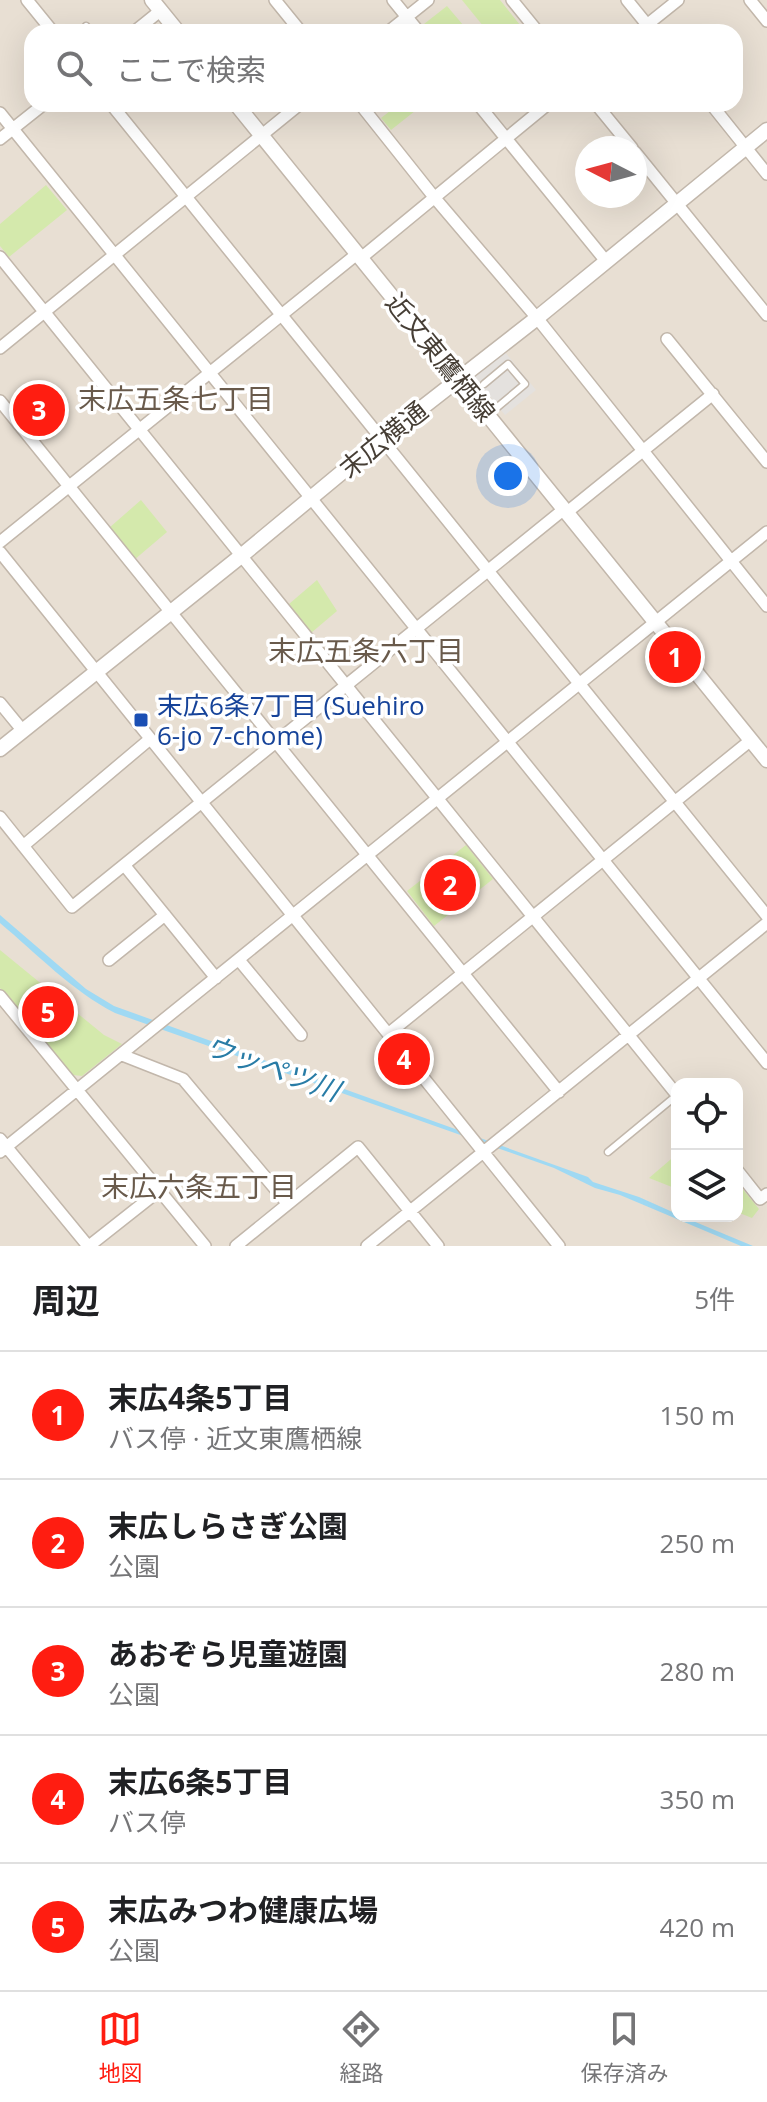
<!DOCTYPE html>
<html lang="ja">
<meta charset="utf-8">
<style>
body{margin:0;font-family:"Open Sans","Noto Sans JP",sans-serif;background:#f6f6f6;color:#202124}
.controls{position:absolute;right:24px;bottom:24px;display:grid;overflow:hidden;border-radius:16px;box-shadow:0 8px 32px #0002}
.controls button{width:72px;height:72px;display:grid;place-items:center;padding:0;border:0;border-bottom:2px solid #e0e0e0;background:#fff;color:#202124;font:40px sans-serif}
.compass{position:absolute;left:575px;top:136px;width:72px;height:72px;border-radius:50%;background:#fff;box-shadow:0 8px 32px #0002;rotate:276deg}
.you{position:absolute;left:508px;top:476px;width:28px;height:28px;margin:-20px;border:6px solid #fff;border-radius:50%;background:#1a73e8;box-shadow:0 0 0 12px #1a73e833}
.badge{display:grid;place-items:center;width:52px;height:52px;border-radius:50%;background:#ff1d11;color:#fff;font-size:26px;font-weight:700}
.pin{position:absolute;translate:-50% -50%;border:4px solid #fff;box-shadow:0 2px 8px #0006}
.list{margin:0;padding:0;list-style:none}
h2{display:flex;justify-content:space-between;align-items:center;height:104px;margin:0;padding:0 32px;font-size:34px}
h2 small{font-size:26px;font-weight:400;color:#757577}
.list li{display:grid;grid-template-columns:52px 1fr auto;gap:24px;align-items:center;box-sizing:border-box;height:128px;padding:0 32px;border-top:2px solid #e0e0e0}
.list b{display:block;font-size:30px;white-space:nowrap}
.list p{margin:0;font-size:26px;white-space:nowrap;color:#757577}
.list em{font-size:26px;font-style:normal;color:#757577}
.icon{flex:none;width:44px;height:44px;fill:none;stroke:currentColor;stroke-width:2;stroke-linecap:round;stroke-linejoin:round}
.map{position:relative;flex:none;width:767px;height:1246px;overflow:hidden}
.search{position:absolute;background:#fff;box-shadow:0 8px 32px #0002;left:24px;right:24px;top:24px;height:88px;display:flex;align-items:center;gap:20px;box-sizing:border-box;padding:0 28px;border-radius:24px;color:#757577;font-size:30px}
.sheet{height:744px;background:#fff}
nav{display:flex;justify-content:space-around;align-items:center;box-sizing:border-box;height:112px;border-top:2px solid #e0e0e0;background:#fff;font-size:22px;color:#757577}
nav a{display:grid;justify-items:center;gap:4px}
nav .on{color:#ff1d11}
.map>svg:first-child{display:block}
.residential{fill:#e8dfd3;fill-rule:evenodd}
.green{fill:#d4e9ac}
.parking{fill:#e4e1de}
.water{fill:#9fd9f3}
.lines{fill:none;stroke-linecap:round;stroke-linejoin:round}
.service-casing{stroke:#c2b7ab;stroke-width:9}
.minor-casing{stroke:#c2b7ab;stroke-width:14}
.tertiary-casing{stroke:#c2b7ab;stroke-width:17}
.service{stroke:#fff;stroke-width:6}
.minor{stroke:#fff;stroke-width:11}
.tertiary{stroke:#fff;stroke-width:14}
.transit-dot{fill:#1a4fb4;stroke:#fff;stroke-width:3}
.labels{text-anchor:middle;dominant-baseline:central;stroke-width:7;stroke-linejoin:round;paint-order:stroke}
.street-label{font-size:26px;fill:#463e35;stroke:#fff}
.transit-label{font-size:26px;fill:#164399;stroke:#fff;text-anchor:start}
.neighbourhood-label{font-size:28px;fill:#695a4b;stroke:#fff}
.water-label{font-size:28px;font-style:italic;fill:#287ca6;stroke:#fff}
</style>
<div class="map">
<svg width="767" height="1246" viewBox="0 0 767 1246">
<rect width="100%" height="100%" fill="#f3eee5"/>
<!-- residential -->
<path class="residential" d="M0,0h767v1246h-767zM32,32h703v72h-703zM587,148h48v48h-48zM677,1084h60v132h-60z"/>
<!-- green -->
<path class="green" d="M462,0h38l20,25 -9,7h-23z
M447,6l22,26h-38l-7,-8z
M399,104h19l2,3 -29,23 -10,-12z
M46,185l21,25 -58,47 -9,-11v-22z
M42,386l22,25 -29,24 -21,-26z
M141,500l26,32 -33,28 -25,-32z
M317,580l20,31 -26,22 -22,-29z
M466,845l27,34 -59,47 -27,-35z
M0,950l104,85 18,9 -40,32 -9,-1 -73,-87z
M677,1154v35l-28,-11z
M737,1182l22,27 -7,9 -15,-6z"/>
<!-- parking -->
<path class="parking" d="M505,352l31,38 -31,25 -31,-38z"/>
<!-- water -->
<path class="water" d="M0,915l86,74 28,17 474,171 5,5 46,15 38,17v2h4l72,30h-12l-121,-51 -25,-7 -41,-20 -439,-155c-43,-22 -78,-59 -115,-90z"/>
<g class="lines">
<defs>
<path id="service" d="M86,26l5,6
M484,384l24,-20 17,20 -37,31
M608,1152l69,-57"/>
<path id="minor" d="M27,0l26,32
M275,0l26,32
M393,0l26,32
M512,0l26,32
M627,0l26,32
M750,0l17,21
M134,32l26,-21
M388,32l40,-32
M638,32l40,-32
M111,104l656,812
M360,104l74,93 103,121 230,288
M478,104l127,156
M596,104l36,44
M711,104l56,70
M0,113l767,950
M0,139l44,-35
M635,152l132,163
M0,257l677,838
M361,258l187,-154
M667,339l100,123
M0,348l300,-244
M0,401l559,691
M566,513l147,-119
M0,542l357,-288
M0,552l559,694
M0,703l23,28
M0,817l72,90 491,-397
M23,846l127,-107
M125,866l91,112
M109,960l56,-45
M239,960l62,75
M0,996l205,250
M388,1034l363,-294
M122,1055l61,24 104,124
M0,1139l88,107
M0,1152l767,-620
M737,1170l23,29 7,-5
M89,1246l71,-56
M236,1246l122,-99 80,99
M367,1246l400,-323"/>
<path id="tertiary" d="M152,0l26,32
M236,104l531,656
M0,749l241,-193 141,-117 155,-121 230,-188"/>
</defs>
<!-- service casing -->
<use href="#service" class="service-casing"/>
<!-- minor casing -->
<use href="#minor" class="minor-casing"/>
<!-- tertiary casing -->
<use href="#tertiary" class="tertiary-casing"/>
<!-- service -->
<use href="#service" class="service"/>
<!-- minor -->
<use href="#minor" class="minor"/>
<!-- tertiary -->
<use href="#tertiary" class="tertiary"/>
</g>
<!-- markers -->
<rect class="transit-dot" x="133" y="712" width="16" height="16" rx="4"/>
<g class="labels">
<!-- street labels -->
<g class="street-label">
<text transform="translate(441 357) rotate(51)">近文東鷹栖線</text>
<text transform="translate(383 439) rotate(-39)">末広横通</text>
</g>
<!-- transit labels -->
<g class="transit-label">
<text x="157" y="705">末広6条7丁目 (Suehiro<tspan x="157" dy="30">6-jo 7-chome)</tspan></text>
</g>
<!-- neighbourhood labels -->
<g class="neighbourhood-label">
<text x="176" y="398">末広五条七丁目</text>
<text x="366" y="650">末広五条六丁目</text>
<text x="199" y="1186">末広六条五丁目</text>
</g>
<!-- water labels -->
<g class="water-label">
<text transform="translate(273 1067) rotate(20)">ウッペツ川</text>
</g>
</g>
</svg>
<div class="controls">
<button><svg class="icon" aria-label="locate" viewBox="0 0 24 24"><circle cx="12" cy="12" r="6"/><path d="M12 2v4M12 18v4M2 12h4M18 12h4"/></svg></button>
<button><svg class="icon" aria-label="layers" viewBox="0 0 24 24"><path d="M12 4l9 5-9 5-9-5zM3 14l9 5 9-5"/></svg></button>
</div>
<svg class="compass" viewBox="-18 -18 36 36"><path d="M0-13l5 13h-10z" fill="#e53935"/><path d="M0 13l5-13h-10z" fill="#757577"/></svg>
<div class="you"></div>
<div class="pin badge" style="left:675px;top:657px">1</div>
<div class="pin badge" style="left:450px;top:885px">2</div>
<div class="pin badge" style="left:39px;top:410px">3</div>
<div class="pin badge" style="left:404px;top:1059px">4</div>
<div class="pin badge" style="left:48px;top:1012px">5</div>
<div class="search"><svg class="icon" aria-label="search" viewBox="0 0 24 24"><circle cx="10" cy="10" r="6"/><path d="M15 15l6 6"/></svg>ここで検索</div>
</div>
<section class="sheet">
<h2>周辺<small>5件</small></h2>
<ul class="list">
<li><span class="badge">1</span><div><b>末広4条5丁目</b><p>バス停 · 近文東鷹栖線</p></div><em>150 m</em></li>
<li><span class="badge">2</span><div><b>末広しらさぎ公園</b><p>公園</p></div><em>250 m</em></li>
<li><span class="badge">3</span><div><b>あおぞら児童遊園</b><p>公園</p></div><em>280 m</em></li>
<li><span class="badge">4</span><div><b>末広6条5丁目</b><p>バス停</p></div><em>350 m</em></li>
<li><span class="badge">5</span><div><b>末広みつわ健康広場</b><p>公園</p></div><em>420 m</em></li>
</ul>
</section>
<nav>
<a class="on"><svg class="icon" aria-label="map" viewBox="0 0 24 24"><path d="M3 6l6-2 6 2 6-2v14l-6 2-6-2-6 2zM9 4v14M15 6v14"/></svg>地図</a>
<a><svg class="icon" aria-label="directions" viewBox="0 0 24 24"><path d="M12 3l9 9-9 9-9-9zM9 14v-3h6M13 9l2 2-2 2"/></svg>経路</a>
<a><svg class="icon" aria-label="saved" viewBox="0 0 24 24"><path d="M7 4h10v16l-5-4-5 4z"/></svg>保存済み</a>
</nav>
